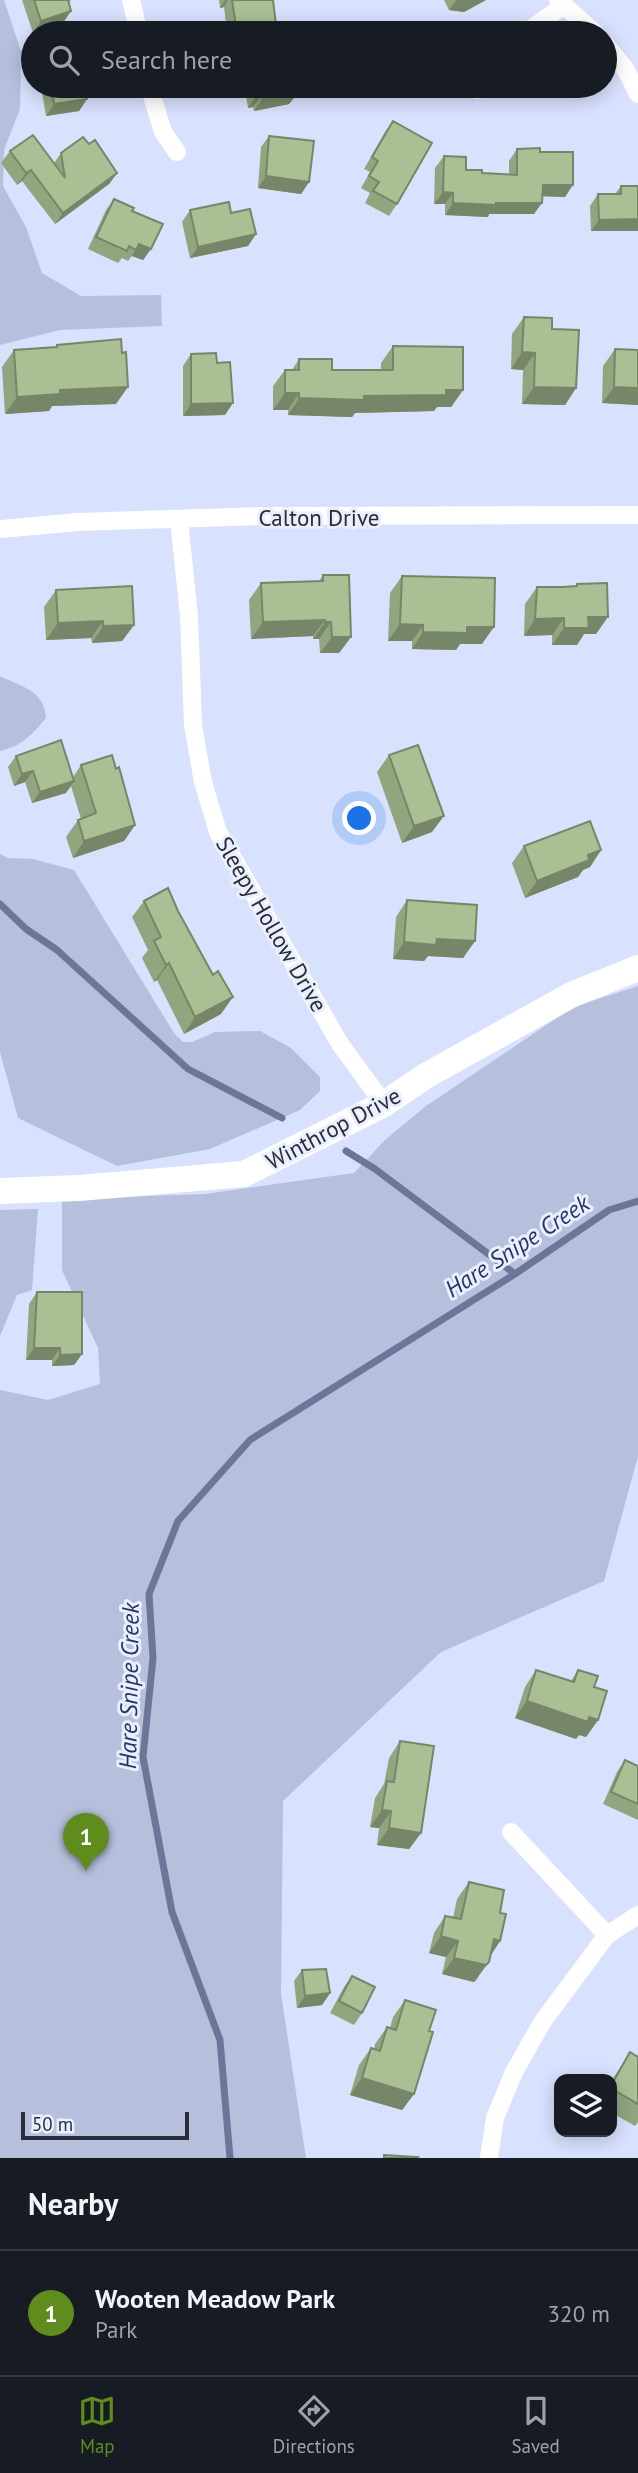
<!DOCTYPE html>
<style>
body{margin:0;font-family:"PT Sans",sans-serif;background:#242831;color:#f1f3f6}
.controls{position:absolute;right:21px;bottom:21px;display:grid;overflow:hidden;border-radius:14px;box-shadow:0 4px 18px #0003}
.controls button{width:63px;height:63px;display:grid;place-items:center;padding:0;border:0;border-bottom:2px solid #363941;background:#171b24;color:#f1f3f6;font:35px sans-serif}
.scale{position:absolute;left:21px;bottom:18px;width:168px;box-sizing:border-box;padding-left:7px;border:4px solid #292d3a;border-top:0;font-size:19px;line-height:24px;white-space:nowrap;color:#292d3a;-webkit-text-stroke:5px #eaeffd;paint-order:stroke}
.you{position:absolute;left:360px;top:819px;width:24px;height:24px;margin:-18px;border:5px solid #fff;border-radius:50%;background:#1a73e8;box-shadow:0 0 0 10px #1a73e833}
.badge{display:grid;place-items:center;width:46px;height:46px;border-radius:50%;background:#5f8c1d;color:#fff;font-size:23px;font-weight:700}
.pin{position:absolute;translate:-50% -58px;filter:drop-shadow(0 2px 4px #0008)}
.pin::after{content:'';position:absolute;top:37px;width:24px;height:21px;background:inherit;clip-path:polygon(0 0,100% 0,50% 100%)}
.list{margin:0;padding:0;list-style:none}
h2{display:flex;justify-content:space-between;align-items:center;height:91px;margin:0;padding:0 28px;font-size:30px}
h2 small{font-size:23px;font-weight:400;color:#9ea1a6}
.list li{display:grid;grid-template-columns:46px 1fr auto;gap:21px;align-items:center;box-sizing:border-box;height:126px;padding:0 28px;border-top:2px solid #363941}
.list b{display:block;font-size:26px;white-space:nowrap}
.list p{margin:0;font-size:23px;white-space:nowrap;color:#9ea1a6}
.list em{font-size:23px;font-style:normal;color:#9ea1a6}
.icon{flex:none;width:38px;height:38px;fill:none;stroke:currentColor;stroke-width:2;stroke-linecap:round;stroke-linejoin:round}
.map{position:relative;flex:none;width:638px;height:2158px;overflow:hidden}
.search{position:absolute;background:#171b24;box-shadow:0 4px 18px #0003;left:21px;right:21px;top:21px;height:77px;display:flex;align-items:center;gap:18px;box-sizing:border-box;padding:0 24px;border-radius:38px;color:#9ea1a6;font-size:26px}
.sheet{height:217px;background:#171b24}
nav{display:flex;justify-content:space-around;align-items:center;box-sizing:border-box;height:98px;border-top:2px solid #363941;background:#171b24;font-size:19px;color:#9ea1a6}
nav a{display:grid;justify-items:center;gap:4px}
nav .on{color:#5f8c1d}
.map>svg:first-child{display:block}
.green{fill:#b6c0dd}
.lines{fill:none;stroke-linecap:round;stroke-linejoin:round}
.stream{stroke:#6c7698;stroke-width:7}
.street{stroke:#fff;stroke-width:18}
.secondary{stroke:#fff;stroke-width:26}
.wall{fill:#92a57f}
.shaded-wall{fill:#778668}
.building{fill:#aac094;stroke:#778668;stroke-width:2}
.labels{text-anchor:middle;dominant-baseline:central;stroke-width:6;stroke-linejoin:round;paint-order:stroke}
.street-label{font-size:23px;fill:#292d3a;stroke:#eaeffd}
.water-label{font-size:24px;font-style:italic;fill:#273469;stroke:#eaeffd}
</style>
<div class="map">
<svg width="638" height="2158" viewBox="0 0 638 2158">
<rect width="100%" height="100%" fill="#d8e1fd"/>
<!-- green -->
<path class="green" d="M0,0h4l17,51 -1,58 -16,41 -1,36 23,41 16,46 39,23 80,-1 1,31 -102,4 -60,15z
M0,676c22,11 44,14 46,42 -14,17 -24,28 -46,33z
M0,854l8,4 25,1 41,11 100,163 9,9h9l23,-10 45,-1 31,17 29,29v14l-20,19 -90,39 -93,17 -99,-48 -18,-66z
M638,986v470l-34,125 -163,71 -158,149 -2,193 25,164h-306v-768l48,10 52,-16 -2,-36 -36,-78v-71l143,-5 149,-21 31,-33 41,-34 147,-99z
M38,1209l-6,81 -15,5 -17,41v-126z"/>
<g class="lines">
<!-- stream -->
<path class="stream" d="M0,904l26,25 31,21 131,119 94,49
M346,1151l29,18 140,105
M230,2158l-10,-118 -48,-128 -29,-155 10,-99 -4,-64 29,-73 72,-81 265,-166 94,-64 29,-9"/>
<!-- street -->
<path class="street" d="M131,0l8,33
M558,0l37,33
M525,33l38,-27
M605,44l21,26 12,24
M149,86l14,46 14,20
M477,90l2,-4
M179,520l10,96 4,109 10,57 15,50 122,212 44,60
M0,529l78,-7 185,-6 375,-1
M511,1832l96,103
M489,2158l6,-40 19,-46 29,-51 64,-86 31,-20"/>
<!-- secondary -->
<path class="secondary" d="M0,1191l79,-3 165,-14 140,-70 43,-29 144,-80 67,-27"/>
</g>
<!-- wall -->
<path class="wall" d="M22,0h49l-2,3 -6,20 -30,10z
M219,0h54l4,33h-50l-3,-26 -4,1z
M444,0h42l-22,12 -15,-2z
M371,23l39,10h-46z
M41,86h44l2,13 -8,12 -33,5z
M231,86h65l2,7 -9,11 -35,7 -1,-4 -5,1 -3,-18 -13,2z
M393,121l4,83 -8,12 -24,-13 5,-10 -9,-5 9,-16 -6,-3 21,-37z
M269,136l40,46 -8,12 -43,-6 3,-41z
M89,144l28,29 -8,11 -54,40 -33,-43 -5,4 -16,-22 9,-12 44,12 7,-10z
M517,149l23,3 25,45 -22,-1 -9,18h-45l-1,3 -43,-2v-11h-11l1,-36 9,-12 22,14 16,3 27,1v-13z
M621,186h17v45h-47l-1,-25 8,-12h17z
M114,199l18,12 19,38 -8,11 -11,-4 -4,5 -6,-3 -4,5 -30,-14 18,-39z
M190,210l41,3 25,21 -8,12 -58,12 -8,-36z
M524,317l52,71 -11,17 -43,-1 1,-34 -12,-1 1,-35z
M57,345l59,59 -64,2 -3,5 -44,3 -3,-47 12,-17 42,-3z
M393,346l70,44 -12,17h-14l-3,4 -79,2 -3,4 -64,-2v-5h-15v-24l12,-16h7l7,-11 33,11h49v-7z
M615,349l23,1v55l-36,-2 1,-37z
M191,354l26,9 8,52 -42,1v-50z
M323,575l28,62 -12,16h-19l-1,-14h-6v-3l-62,3 -2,-39 12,-17 58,-2z
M402,576l80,68h-22l-4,6 -44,-1v-8h-24l2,-48z
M577,584l19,50h-12l-7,11h-25v-10l-28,1 1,-32 12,-17h26l13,-1z
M56,590l78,35 -12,16 -30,2 -1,-5 -45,2 -2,-33z
M389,755l43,77 -30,11 -25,-71z
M16,756l57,21 8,-12 35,4 19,56 -11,16 -51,17 -7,-21 12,-17 3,-1 -10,-33 -5,7 -34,10 -7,-21 -11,4 -6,-19z
M524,846l77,4 -11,17 -7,3 -5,7 -53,21 -13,-35z
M407,900l68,41 -12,17 -35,-2 -4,5 -31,-2 3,-42z
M144,901l77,113 -37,20 -27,-54 -3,2 -12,-24 6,-8 -16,-33z
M37,1292l45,62 -8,11 -22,1v-6h-26l3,-56z
M536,1670l35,11 7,-11 16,17 4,33 -12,17 -7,-2 -3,4 -61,-21 10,-31z
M400,1741l21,92 -12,16 -32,-4 2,-17 -9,-1 5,-29 9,-14 5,-26z
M625,1760l13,6v54l-35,-16 14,-32z
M469,1882l31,31v28l-9,14 -14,24 -3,3 -32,-8 4,-17 -17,-4 5,-20 11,-17 8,2 4,-19z
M302,1970l28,23 -8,12 -25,3 -3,-27z
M352,1976l10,37 -8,12 -24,-12 14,-26z
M405,2000l24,31 -15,63 -12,16 -52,-15 9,-30 12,-17 3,1 1,-5 12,-17 3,1 3,-11z
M630,2052l8,5v65l-3,4 -23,-13v-33z"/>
<!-- shaded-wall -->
<path class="shaded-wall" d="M225,0h3l-4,7 -4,1z
M456,0h30l-22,12 -15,-2z
M71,11l-8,12 -30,10 8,-12z
M236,86h11l-2,4 -13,2z
M298,93l-9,11 -35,7 8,-12z
M262,95l-9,12 -5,1 8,-12z
M87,99l-8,12 -33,5 8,-12z
M31,170l-9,11 -5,4 9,-12z
M117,173l-8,11 -54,40 8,-11z
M266,176l43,6 -8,12 -43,-6z
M543,185h30l-8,12 -30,-1z
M443,192l10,1 -8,11h-11z
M453,203h89l-8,11h-45l-1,3 -43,-2z
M638,219v12h-47l8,-11z
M256,234l-8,12 -58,12 8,-11z
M139,244l12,5 -8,11 -11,-4z
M522,352l13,1 -12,17 -12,-1z
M128,387l-12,17 -64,2 -3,5 -44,3 12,-17 43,-7z
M534,387l42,1 -11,17 -43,-1z
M614,387l24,1v17l-36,-2z
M446,390h17l-12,17h-14l-3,4 -79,2 -3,4 -64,-2 11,-17 65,-2z
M285,393h14l-11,17h-15z
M233,403l-8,12 -42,1 8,-12z
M588,617h20l-12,17h-12l-7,11h-25l12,-17z
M564,618l-12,17 -28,1 11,-17z
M325,620l-12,16 -62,3 12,-17z
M103,621l-12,17 -45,2 12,-17z
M325,622h6l-12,17h-6z
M400,624l23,1 -11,16h-24z
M134,625l-12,16 -30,2 11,-17z
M467,627h27l-12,17h-22l-4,6 -44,-1 11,-17z
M332,637h19l-12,16h-19z
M33,771l-8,11 -11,4 8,-12z
M74,781l-8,12 -34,10 8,-11z
M444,816l-12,16 -30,11 12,-17z
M135,825l-11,16 -51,17 11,-17z
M601,850l-11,17 -7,3 -5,7 -53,21 12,-17 51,-26z
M437,939l38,2 -12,17 -35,-2 -4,5 -31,-2 11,-17z
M169,963l-12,17 -3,2 12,-17z
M233,997l-12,17 -37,20 11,-17z
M34,1348h26l-8,12h-26z
M82,1354l-8,11 -22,1 8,-11z
M527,1701l71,19 -12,17 -7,-2 -3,4 -61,-21z
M382,1810l9,1 -12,17 -9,-1z
M389,1828l32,5 -12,16 -32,-4z
M441,1936l17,5 -12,16 -17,-4z
M494,1939l6,2 -11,17z
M454,1958l35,4 -15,20 -32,-8z
M330,1993l-8,12 -25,3 8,-12z
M362,2078l52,16 -12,16 -52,-15z"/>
<!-- building -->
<path class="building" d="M34,0h34l3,11 -30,10z
M232,0h41l4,33h-40z
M371,23l39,1v9h-40z
M51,86h34l2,13 -33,5z
M254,86h42l2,7 -36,6v-4l-6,1z
M393,121l39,22 -35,61 -24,-13 6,-9 -10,-6 9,-15 -6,-4z
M33,135l32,43 -4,-25 22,-16 6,7 6,-4 22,33 -54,40 -32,-43 -5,3 -16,-22z
M269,136l45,5 -5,41 -43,-6z
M540,148v4h33v33h-30l-1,18h-46v2l-43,-2v-10l-10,-1 1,-36 22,1v13h16v3l35,2v-26z
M621,186h17v33l-39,1 -1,-26h23z
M114,199l20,9 -2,3 31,13 -12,25 -12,-5 -3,6 -7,-4 -2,5 -31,-14z
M229,202l2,11 19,-4 6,25 -58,13 -8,-37z
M524,317l28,1v11l27,1 -3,58 -42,-1 1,-34 -13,-1z
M121,339l1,14 4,-1 2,35 -68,3v4l-43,3 -3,-47 43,-3v-2z
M393,346l70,1v43h-17v5l-82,1v4l-65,-2v-5h-14v-23h14v-11h33v11h61z
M615,349l23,1v38l-24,-1z
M216,353l1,10 13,-1 3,41 -42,1v-50z
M323,575h26l2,62h-19l-1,-15h-6v-2l-62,2 -2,-39 62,-2z
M402,576l93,2 -1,49h-27v6l-44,-1v-7l-23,-1z
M607,583l1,34h-20l1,11h-25v-10l-29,1 2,-32h26l14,-1v-2z
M132,586l2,39 -31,1v-5l-45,2 -2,-33z
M61,740l13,41 -34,11 -7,-21 -11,3 -6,-18z
M418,745l26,71 -30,10 -25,-71z
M112,755l4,14 3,-2 16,58 -51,16 -6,-21 18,-7 -15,-48z
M590,821l11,29 -13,5 1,5 -52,21 -13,-35z
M168,888l10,23 35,64 5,-4 15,26 -38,20 -26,-54 -3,2 -12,-24 7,-4 -17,-36z
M407,900l70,5 -2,36 -38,-2 -1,6 -32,-3z
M37,1292h45v62l-22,1v-7h-26z
M536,1670l38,12 4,-12 20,6 -4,11 13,4 -9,29 -9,-3 -1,5 -61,-21z
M400,1741l34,5 -13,87 -32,-5 2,-17 -9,-1 5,-29 7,1z
M625,1760l13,6v38l-27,-12z
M469,1882l35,8 -4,23 6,1 -6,27 -6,-2 -5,23 -3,3 -32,-7 4,-17 -17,-5 4,-20 16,3z
M326,1969l4,24 -25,3 -3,-26z
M352,1976l23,11 -13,26 -23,-12z
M405,2000l31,10 -7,21 4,1 -19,62 -52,-16 9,-30 9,3 7,-24 9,3z
M630,2052l8,5v47l-26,-15v-5z
M384,2155l34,2 -1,1h-33z"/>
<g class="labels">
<!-- street labels -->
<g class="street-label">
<text x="319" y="517">Calton Drive</text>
<text transform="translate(272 924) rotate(60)">Sleepy Hollow Drive</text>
<text transform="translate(333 1128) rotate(-28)">Winthrop Drive</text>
</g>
<!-- water labels -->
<g class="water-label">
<text transform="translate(517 1246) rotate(-33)">Hare Snipe Creek</text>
<text transform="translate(129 1686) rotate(-89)">Hare Snipe Creek</text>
</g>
</g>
</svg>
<div class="controls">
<button><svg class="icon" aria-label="layers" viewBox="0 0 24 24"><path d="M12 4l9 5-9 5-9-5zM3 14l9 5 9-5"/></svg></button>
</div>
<div class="scale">50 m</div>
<div class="you"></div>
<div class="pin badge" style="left:86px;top:1871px">1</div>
<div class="search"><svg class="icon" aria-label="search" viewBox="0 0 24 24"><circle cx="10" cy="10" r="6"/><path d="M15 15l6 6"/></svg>Search here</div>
</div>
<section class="sheet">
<h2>Nearby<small></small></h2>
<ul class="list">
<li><span class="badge">1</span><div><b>Wooten Meadow Park</b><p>Park</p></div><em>320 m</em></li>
</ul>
</section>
<nav>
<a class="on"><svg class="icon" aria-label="map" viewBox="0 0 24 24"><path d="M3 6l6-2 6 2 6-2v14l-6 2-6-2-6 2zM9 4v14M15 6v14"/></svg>Map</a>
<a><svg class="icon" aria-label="directions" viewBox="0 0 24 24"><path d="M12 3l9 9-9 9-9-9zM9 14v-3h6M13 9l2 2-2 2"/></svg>Directions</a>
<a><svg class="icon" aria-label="saved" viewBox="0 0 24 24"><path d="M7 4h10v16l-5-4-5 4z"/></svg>Saved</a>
</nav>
